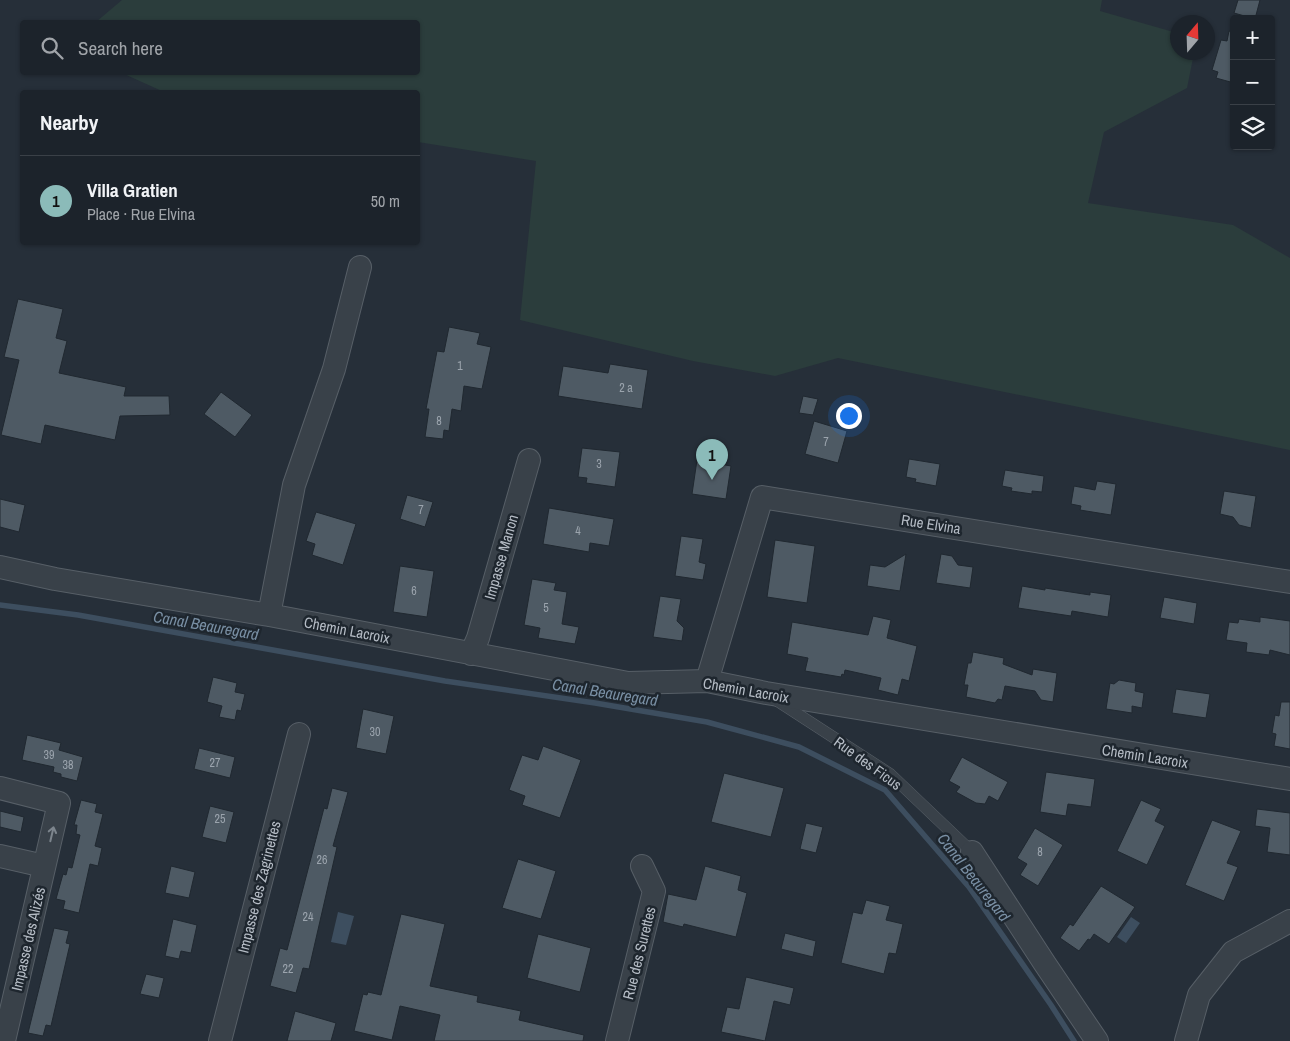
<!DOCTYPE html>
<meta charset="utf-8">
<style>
body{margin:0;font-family:"Archivo Narrow",sans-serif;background:#292f37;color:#f1f3f6}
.controls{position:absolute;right:15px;top:15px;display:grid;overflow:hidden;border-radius:5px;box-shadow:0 1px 4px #0004}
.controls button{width:45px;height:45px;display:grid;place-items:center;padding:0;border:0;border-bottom:1px solid #3a4047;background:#1c232b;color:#f1f3f6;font:25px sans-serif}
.compass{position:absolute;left:1170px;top:15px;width:45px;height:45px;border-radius:50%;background:#1c232b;box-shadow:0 1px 4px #0004;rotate:19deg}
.you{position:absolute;left:848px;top:415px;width:18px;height:18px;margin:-12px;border:4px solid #fff;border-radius:50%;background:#1a73e8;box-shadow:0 0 0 8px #1a73e833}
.badge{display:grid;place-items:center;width:32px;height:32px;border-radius:50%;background:#8bbbb9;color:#111;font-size:16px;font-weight:700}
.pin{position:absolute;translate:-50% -41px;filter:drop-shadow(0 1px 2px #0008)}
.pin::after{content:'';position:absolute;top:26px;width:18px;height:15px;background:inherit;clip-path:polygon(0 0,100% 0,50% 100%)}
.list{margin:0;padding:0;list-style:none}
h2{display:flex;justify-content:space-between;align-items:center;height:65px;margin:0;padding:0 20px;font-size:21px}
h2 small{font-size:16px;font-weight:400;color:#a0a4a9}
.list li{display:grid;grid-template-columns:32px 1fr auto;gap:15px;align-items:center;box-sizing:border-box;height:90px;padding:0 20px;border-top:1px solid #3a4047}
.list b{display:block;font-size:19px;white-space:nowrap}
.list p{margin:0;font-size:16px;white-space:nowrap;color:#a0a4a9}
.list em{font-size:16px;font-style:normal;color:#a0a4a9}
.icon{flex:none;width:28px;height:28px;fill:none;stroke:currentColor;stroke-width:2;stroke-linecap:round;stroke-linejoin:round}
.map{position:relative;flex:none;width:1290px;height:1041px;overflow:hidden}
.search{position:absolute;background:#1c232b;box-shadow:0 1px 4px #0004;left:20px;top:20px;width:400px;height:55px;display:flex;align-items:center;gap:12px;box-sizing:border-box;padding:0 18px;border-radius:5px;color:#a0a4a9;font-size:19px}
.panel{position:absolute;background:#1c232b;box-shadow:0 1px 4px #0004;left:20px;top:90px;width:400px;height:155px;border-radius:5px}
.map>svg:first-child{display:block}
.green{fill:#2b3d3c}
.water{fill:#3d4e5f}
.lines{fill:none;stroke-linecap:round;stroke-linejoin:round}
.stream{stroke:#3d4e5f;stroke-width:5.5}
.building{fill:#4e5a64;stroke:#202830}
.service-casing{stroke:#575f67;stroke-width:12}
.minor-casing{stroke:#575f67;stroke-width:24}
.service{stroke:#394149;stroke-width:11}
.minor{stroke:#394149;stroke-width:22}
.oneway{stroke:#7d858d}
.labels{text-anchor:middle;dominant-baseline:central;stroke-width:5;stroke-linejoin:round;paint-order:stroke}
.number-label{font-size:12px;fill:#9ba4ad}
.street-label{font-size:15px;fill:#b5bcc5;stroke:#1e262e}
.water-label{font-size:16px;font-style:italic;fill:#798fa4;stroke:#1e262e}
</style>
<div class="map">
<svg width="1290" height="1041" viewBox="0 0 1290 1041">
<rect width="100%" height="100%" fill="#262f39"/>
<!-- green -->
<path class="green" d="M122,0h980l-2,11 77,22 1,19 16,1 -7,35 -83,44 -16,71 145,22 57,33v192l-452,-92 -63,18 -82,-15 -173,-41 16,-159 -118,-19v-50h-254l-42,-19 296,-1v-50h-322z"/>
<!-- water -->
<path class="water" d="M338,912l16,4 -8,29 -15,-3z
M1131,917l9,6 -14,20 -9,-6z"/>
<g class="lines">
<!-- stream -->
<path class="stream" d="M0,605l78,10 367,66 150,22 112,19 92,25 86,43 84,97 82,118 23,36"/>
</g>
<!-- building -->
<path class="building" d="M1238,0h22l-5,19 -21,-6z
M1229,31l5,1v51l-18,-5 2,-6 -6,-2 9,-30 6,1z
M18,299l45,10 -7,29 11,3 -8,32 67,14 -2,9h45l1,19 -50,1 -5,24 -70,-15 -4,19 -40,-9 18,-75 -15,-3z
M449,327l31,6 -3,11 14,3 -9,42 -18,-3 -3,25 -9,-2 -3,22 -5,-1 -1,9 -18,-2 4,-28h-3l11,-58 7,1z
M610,364l38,6 -6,39 -84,-13 5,-30 45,7z
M221,392l31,23 -17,22 -31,-23z
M803,396l15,3 -5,16 -14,-2z
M814,421l33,10 -9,32 -33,-9z
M582,448l38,4 -5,35 -29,-4 1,-5 -9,-1z
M909,459l31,5 -4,22 -21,-4 1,-3 -10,-2z
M697,460l34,6 -5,33 -34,-5z
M1005,470l39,6 -2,16 -10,-1v3l-21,-3 1,-3 -10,-2z
M1097,481l19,3 -5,31 -31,-5 1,-4 -10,-2 3,-18 21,4z
M1224,491l32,5 -5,32 -12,-3 -6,-8 -13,-3z
M407,495l26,7 -8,25 -25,-8z
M0,499l25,6 -6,27 -19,-5z
M549,508l65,11 -5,27 -19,-3 -1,9 -46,-8z
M316,512l40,12 -13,41 -31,-10 3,-11 -9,-3z
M681,536l22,3 -4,23 7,2 -3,16 -28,-4z
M775,540l40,6 -8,57 -40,-6z
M906,554l-6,37 -33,-5 3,-21 15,2z
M941,554l11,2 6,9 15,2 -3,21 -34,-5z
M400,566l34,5 -7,46 -34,-5z
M532,579l24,4 -2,7 13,2 -5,32 17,3 -4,17 -37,-6 2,-10 -16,-3z
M1022,586l23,4v-2l45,7v-3l21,3 -3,22 -36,-6 -1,5 -53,-8z
M660,596l21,3 -4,22 7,7 -2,13 -29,-4z
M1164,597l33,6 -3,21 -34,-6z
M873,616l18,4 -4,18 30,8 -8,35 -7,-2 -4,16 -20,-5 3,-12 -36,-8 -1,5 -2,-1 -1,3 -36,-6 3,-13 -21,-4 5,-32 76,13z
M1260,617l30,4v34l-20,-5 -1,5 -23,-3 1,-9 -21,-3 3,-18 9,1 1,-4 21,3z
M973,652l31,6 -1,6 29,11 1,-6 24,4 -4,29 -12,-2 -6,-9 -30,-5 -3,14 -4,-1 -3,4 -29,-6 2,-12h-4l4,-22h3z
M213,677l24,6 -2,9 10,2 -4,17 -4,-1 -2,10 -16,-3 3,-11 -15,-4z
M1119,680l17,3 -1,8 9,2 -2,15 -10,-2v7l-26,-4 4,-26 4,1z
M1176,689l34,5 -4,24 -34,-5z
M1281,702h9v47l-16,-3 2,-12 -4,-1 3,-18 4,1z
M363,709l31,7 -8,38 -30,-6z
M27,735l34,8 -2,7 24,7 -6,24 -16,-4v-3l-8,-2 1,-5 -32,-7z
M543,746l38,14 -21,58 -38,-13 3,-9 -16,-6 13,-35 16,5z
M199,748l36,9 -5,21 -36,-9z
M962,757l46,25 -10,19 -9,-5 -4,8 -9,-1 -20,-11 4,-5 -11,-6z
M1046,772l49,7 -4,28 -23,-3 -2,12 -26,-4z
M724,773l60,15 -13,49 -60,-15z
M332,788l16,4 -15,54 4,1 -28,122 -6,-1 -7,25 -26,-7 10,-38 7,2 37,-142 3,1z
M81,800l16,4 -2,8 8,2 -8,32 7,2 -4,18 -8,-2 -11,49 -16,-4 2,-8 -9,-2 7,-25 3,1 2,-8 4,1 8,-33 -4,-1 1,-9h-3z
M1141,800l20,9 -6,12 10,5 -18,39 -30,-14z
M210,806l24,6 -8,31 -24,-6z
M1257,809l33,4v42l-23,-3 3,-24 -15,-2z
M0,811l24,6 -3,15 -21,-5z
M1212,820l29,11 -14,32 11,4 -14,34 -39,-16z
M806,823l17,4 -7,26 -16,-4z
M1035,828l28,17 -25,41 -18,-11 7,-11 -10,-6z
M518,859l38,12 -15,48 -39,-11z
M171,866l24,6 -6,26 -24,-5z
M705,866l36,10 -3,14 9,3 -11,44 -52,-13 -1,3 -20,-5 5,-28 28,6z
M1101,886l34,21 -26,37 -15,-10 -4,6 -2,-1 -9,12 -19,-13 10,-14 3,2z
M866,900l24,6 -4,14 17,4 -7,30 -7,-1 -5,21 -43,-11 12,-51 9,2z
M401,914l44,10 -15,62 48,10 -1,6 44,9 -2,9 65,15 -1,6h-149l6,-26 -40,-9 -8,34 -38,-9 9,-37 4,1 1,-3 13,3z
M173,919l24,6 -6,28 -10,-2 -2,8 -14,-3z
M54,928l15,3 -3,12 4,1 -19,82 -5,-1 -3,11 -15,-3z
M785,933l31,8 -3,16 -32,-8z
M538,934l53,14 -11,44 -53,-14z
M146,974l18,4 -5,20 -19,-4z
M746,977l48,11 -4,17 -16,-4 -9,40 -44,-9 6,-25 12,2z
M295,1011l41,12 -5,18h-44z"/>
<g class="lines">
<defs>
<path id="service" d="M776,700l114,74 82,78"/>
<path id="minor" d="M0,567l55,12 214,36 359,68 79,-2 59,12 524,86
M269,615l25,-130 40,-116 26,-102
M471,654l7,-16 51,-178
M707,681l55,-184 528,85
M0,788l59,15 -55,238
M972,852l73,112 52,77
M0,856l44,10
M220,1041l79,-307
M617,1041l37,-150 -12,-25
M1186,1041l13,-46 34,-43 57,-31"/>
</defs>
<!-- service casing -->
<use href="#service" class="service-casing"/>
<!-- minor casing -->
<use href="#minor" class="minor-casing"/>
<!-- service -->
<use href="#service" class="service"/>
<!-- minor -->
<use href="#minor" class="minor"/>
</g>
<!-- one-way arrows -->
<defs><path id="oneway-shaft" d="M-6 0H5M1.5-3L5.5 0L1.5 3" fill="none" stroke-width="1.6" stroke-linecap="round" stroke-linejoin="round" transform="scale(1.25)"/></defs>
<use class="oneway" href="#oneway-shaft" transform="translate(52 834) rotate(-77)"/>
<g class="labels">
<!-- number labels -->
<g class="number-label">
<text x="460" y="366">1</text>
<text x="626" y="388">2 a</text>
<text x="439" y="421">8</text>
<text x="826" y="442">7</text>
<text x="599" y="464">3</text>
<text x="421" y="510">7</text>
<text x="578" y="531">4</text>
<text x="414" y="591">6</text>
<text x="546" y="608">5</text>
<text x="375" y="732">30</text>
<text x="49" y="755">39</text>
<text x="215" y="763">27</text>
<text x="68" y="765">38</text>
<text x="220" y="819">25</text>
<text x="1040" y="852">8</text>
<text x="322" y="860">26</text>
<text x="308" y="917">24</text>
<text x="288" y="969">22</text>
</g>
<!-- street labels -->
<g class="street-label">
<text transform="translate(931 524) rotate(9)">Rue Elvina</text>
<text transform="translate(501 557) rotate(-74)">Impasse Manon</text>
<text transform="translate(347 630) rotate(11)">Chemin Lacroix</text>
<text transform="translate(746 690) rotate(10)">Chemin Lacroix</text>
<text transform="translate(1145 756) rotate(9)">Chemin Lacroix</text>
<text transform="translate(868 763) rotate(36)">Rue des Ficus</text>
<text transform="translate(259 887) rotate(-76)">Impasse des Zagrinettes</text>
<text transform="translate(28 939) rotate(-77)">Impasse des Alizés</text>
<text transform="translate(639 953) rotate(-76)">Rue des Surettes</text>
</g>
<!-- water labels -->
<g class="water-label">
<text transform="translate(206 625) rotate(10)">Canal Beauregard</text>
<text transform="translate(605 692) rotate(9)">Canal Beauregard</text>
<text transform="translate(974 877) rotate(52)">Canal Beauregard</text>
</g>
</g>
</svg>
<div class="controls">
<button>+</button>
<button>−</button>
<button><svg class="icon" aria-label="layers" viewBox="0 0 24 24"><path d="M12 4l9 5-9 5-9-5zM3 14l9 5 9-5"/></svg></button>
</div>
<svg class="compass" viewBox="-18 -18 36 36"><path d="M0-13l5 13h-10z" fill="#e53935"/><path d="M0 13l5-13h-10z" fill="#a0a4a9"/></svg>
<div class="you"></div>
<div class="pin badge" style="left:712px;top:480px">1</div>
<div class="search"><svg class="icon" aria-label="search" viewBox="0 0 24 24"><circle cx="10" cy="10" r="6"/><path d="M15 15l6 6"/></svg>Search here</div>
<section class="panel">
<h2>Nearby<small></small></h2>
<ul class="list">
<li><span class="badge">1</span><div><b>Villa Gratien</b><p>Place · Rue Elvina</p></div><em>50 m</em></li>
</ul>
</section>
</div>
